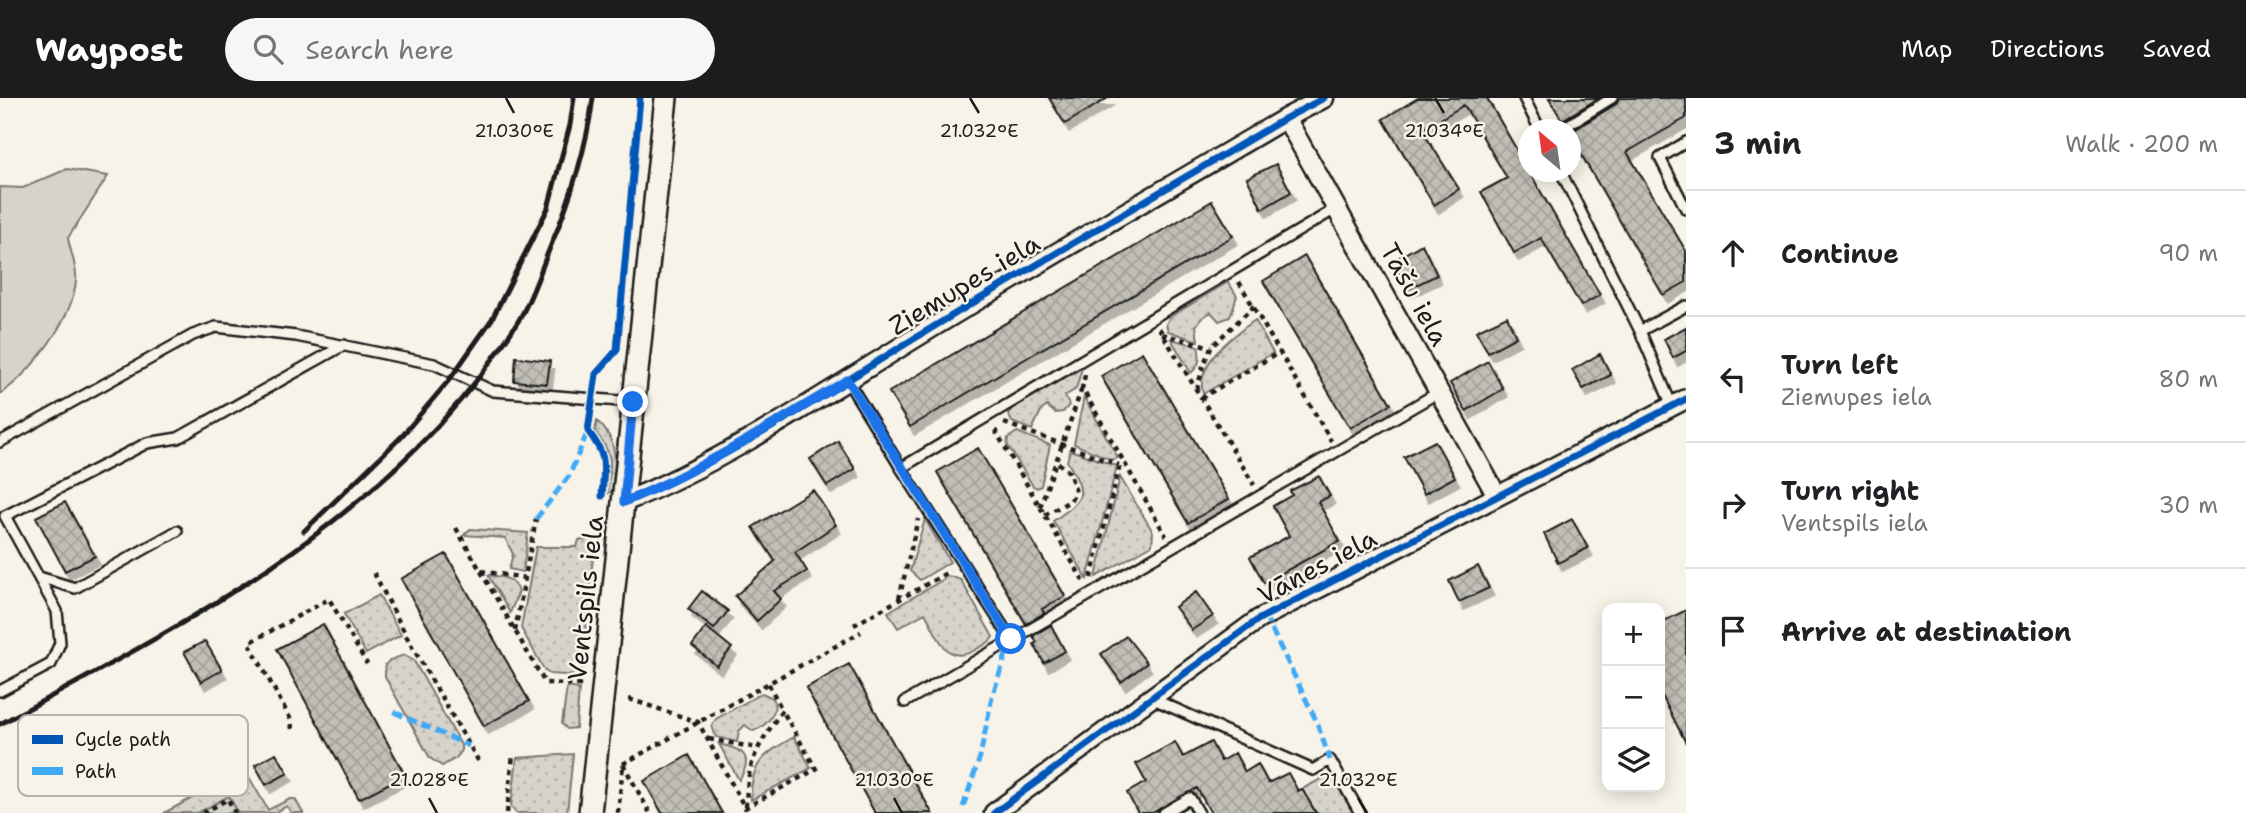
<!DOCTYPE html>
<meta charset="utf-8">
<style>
body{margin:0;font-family:"Shantell Sans",sans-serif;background:#f6f6f6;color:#202124}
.controls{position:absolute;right:21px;bottom:21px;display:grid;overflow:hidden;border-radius:14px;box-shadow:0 4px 18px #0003}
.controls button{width:63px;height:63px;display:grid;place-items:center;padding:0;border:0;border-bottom:2px solid #e0e0e0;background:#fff;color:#202124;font:35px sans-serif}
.compass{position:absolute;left:1518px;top:21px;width:63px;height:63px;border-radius:50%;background:#fff;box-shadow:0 4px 18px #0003;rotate:331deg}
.stop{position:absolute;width:21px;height:21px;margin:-16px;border:5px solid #1a73e8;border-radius:50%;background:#fff}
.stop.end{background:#1a73e8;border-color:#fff;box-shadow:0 2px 7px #0008}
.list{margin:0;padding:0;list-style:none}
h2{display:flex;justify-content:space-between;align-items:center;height:91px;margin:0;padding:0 28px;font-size:30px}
h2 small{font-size:23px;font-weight:400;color:#757577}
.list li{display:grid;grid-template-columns:46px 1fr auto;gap:21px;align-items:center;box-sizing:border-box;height:126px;padding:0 28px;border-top:2px solid #e0e0e0}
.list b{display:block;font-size:26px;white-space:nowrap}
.list p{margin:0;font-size:23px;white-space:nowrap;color:#757577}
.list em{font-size:23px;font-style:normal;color:#757577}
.icon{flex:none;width:38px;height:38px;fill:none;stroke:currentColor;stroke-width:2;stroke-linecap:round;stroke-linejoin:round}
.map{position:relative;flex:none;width:1686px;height:715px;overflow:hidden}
header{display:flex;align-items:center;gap:42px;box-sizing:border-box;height:98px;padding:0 35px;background:#1c1c1c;color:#fff}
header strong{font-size:33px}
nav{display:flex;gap:38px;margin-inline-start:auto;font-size:24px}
.search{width:490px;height:63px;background:#f6f6f6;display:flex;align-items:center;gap:18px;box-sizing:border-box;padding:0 24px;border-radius:38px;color:#757577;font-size:26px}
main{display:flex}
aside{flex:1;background:#fff}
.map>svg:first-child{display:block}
.grass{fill:url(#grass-dots);stroke:#7a7874;stroke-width:2}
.green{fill:#d7d3cb;stroke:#7a7874;stroke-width:2}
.building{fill:url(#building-cross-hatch);stroke:#1c1c1c;stroke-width:2;filter:url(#shadow)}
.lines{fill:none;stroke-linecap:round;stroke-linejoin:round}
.service-casing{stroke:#1c1c1c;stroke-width:14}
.minor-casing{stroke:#1c1c1c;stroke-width:23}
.tertiary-casing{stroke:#1c1c1c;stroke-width:26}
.path{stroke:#1c1c1c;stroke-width:4.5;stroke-dasharray:5 5;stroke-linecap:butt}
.service{stroke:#f7f3e8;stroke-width:9}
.minor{stroke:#f7f3e8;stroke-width:18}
.tertiary{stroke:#f7f3e8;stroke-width:21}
.rail{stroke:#1c1c1c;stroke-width:5}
.quiet{stroke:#3fa9f5;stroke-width:5;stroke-dasharray:10 5;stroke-linecap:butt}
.cycleway-casing{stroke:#f7f3e8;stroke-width:11}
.cycleway{stroke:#0057b8;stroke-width:7}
.route{stroke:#1a73e8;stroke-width:9}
.ticks{fill:none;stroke:#1c1c1c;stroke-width:2.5}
.labels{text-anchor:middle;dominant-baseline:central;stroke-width:5;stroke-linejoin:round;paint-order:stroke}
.street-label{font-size:26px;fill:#1c1c1c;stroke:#f7f3e8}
.key{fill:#f7f3e8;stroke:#b5b2ab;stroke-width:2}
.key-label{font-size:19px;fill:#1c1c1c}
.ticks-label{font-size:18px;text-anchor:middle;fill:#1c1c1c;stroke:#f7f3e8;stroke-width:5;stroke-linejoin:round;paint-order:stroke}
</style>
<header>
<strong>Waypost</strong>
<div class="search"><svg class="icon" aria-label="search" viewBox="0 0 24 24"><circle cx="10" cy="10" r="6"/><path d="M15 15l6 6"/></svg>Search here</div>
<nav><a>Map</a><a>Directions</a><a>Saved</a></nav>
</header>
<main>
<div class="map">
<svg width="1686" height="715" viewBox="0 0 1686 715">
<defs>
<pattern id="grass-dots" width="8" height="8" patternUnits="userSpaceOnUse" patternTransform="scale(1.75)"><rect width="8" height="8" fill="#d7d3cb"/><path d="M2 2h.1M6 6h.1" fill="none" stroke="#b8b5ae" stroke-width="1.8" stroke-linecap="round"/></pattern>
<pattern id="building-cross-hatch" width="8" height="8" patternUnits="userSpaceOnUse" patternTransform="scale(1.75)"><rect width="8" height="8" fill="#c0beb5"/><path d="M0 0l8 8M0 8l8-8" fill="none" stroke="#a4a39b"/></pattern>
<filter id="shadow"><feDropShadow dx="4.5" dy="8" stdDeviation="0" flood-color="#0004"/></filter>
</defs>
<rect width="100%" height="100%" fill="#f7f3e8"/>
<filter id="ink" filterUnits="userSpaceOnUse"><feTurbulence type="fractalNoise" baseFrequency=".0143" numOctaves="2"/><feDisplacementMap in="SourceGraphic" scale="14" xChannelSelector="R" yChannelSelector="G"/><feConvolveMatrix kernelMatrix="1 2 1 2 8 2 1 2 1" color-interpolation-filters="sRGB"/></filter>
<g filter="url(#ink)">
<!-- grass -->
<path class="grass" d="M1228,184l9,14 -7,21 -11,4 -8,-9 -9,6 -6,8 2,15 -30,-10 -2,-7 4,-7z
M1255,222l18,33 -70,41c-8,-31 31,-59 52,-74z
M1171,241l27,7c3,12 2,19 -7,27z
M1082,270l-6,21 -11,7 4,9 -6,7 -8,1 -8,-7 -6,5 -9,19 -20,-8 -4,-8 4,-5z
M1084,299l34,61 -6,2 -38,-16z
M597,323c22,19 19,43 16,69l-6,4c4,-32 8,-36 -12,-63z
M1017,334l33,13 -9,41 -4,2 -4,-2 -26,-42 1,-6z
M1070,352l47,16 -30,113 -34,-58c33,-23 34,-26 14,-60z
M1120,379l33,55 -1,13 -56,32z
M925,421l25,43 -30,18 -10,-9z
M470,431l58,4 -5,39 -14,-3 4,-15 -8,-16 -41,-3z
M579,442h12l3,7 -13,129 -31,-2 -5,-3 -24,-43 15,-81h41z
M488,477c14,2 25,2 31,16l-9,22z
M949,478l12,4 32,57c-4,7 -11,9 -18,13 -30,17 -37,-15 -50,-37l-27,15 -10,-16z
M379,497l22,40 -35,19 -22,-40z
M404,557l10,6 47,84v7l-5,6 -14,8 -12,-8 -45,-81v-12l5,-5z
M567,589l12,2 -3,39 -9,1 -5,-5z
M762,595l11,5c6,14 -6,28 -20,33l-8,-6 -6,6 -2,11 -21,-5 -4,-11 4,-7z
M794,639l17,31 -60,32c-1,-37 13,-46 43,-63z
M719,646c23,5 36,11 20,36z
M573,656l-6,59h-51l-5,-6 6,-49z
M245,672l23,40 22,-11h5l8,14h-12l-4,-7 -13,7h-36l-9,-17 -31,17h-34z
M1325,679l16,6 16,30h-41l-14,-24z"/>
<!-- green -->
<path class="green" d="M67,71l41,7 -40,62c2,13 10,31 8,44 -4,38 -45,91 -76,112v-207l23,1z
M229,698l9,17h-40z"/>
<!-- building -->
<path class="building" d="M1049,0h59l-43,26z
M1418,0h69l113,197 -19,11 -40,-68 -27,15 -33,-61 26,-14 -43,-73 -42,25 37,59 -25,16 -51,-86z
M1549,0h50l-37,22z
M1619,0h67v20l-59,34 59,99v31l-23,13 -92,-158v-5l45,-28z
M1276,66l15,28 -29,17 -15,-31z
M1212,103l21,35 -323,191 -21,-35z
M1422,146l15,31 -29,14 -15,-28z
M1305,158l86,148 -41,24 -87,-147z
M1507,218l9,21 -28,15 -12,-21z
M1686,229v24l-13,7 -9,-19z
M1142,254l87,147 -41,24 -87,-147z
M1600,256l11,21 -28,14 -11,-19z
M516,259l34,4 -3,23 -33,-3z
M1488,263l15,28 -37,22 -16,-28z
M838,343l17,28 -28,17 -17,-27z
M1435,343l20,36 -31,17 -20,-37z
M978,350l87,148 -23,13 2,4 -18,11 -89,-152z
M1319,378l11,20 -12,6 22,39 -76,42 -14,-26 39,-21 -16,-30 19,-11 -2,-4z
M813,392l23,35 -41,27 12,19 -33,20 7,8 -24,22 -22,-25 40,-35 -22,-34z
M65,404l30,54 -30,15 -29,-54z
M1572,421l16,29 -30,15 -14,-29z
M446,456l83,147 -45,25 -83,-147z
M1478,468l11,22 -30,14 -10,-21z
M702,493l26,20 -14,18 -26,-20z
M1196,494l17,24 -21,14 -17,-23z
M1686,512v133l-26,-51v-69z
M323,526l82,151 -46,24 -82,-150z
M1051,527l14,26 -21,12 -10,-19 3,-2 -4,-6z
M706,529l26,21 -15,18 -25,-20z
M1126,538l21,27 -26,19 -20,-28z
M205,543l17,29 -21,12 -17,-30z
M849,566l83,149h-57l-69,-125z
M1175,644l8,15 28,-15 10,19 14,-8 10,19 13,-8 10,19 20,-10 10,18 4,-2 14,24h-105l-14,-25 -45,25h-14l-11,-20 19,-11 -10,-18z
M276,655l12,20 -22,12 -11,-20z
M689,657l33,58h-60l-18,-32z"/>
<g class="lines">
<defs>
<path id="service" d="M1524,0l16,32
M1560,32l52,-32
M1686,44l-26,16 26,51
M1561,74l79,159 32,75
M1640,233l46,-25
M847,282l54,88
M0,344l193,-107 23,-8 80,9 138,28 59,27 140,11
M39,479l36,11 102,-57
M1011,541l-110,-171 436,-260
M0,593l51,-27 9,-21 -3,-32 -52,-95 142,-73 31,-5 166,-93
M1151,600l162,72 17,-10 30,53
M905,604l534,-310
M1164,715l26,-15 9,15"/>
<path id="minor" d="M1286,20l211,378
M624,404c104,-42 200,-108 296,-167 121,-74 244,-145 366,-217l38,-20
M994,715l265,-194 427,-220"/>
<path id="tertiary" d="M590,715l76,-715"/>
</defs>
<!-- service casing -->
<use href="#service" class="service-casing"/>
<!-- minor casing -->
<use href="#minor" class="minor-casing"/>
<!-- tertiary casing -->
<use href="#tertiary" class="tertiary-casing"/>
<!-- path -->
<path class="path" d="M1239,184l92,159
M1159,230l95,157
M1162,236l49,13
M1085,277l-3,13 84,148
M1197,292l6,-24 8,-19 43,-41
M1201,300l79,-46
M1004,325l115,42
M995,332l89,152
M1040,409l42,-119
M1045,417l25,-14 6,-9 -7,-20 -13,-11
M456,430l89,155 38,2
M481,473l44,7
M374,475l35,68 70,121
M1091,480l29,-113
M899,501l19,-80
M854,527l96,-54
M515,533l21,-112
M629,601l69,23 47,86 71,-39 -34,-59
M292,631l-1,-9 -42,-77 80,-44 38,65
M709,641l48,9
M623,666l238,-132
M623,666l27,49
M746,709c1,-46 11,-59 36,-97l-14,-27
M203,715l25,-14 7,14
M507,715l6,-59
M618,715l5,-48"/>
<!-- service -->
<use href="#service" class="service"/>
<!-- minor -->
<use href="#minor" class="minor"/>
<!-- tertiary -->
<use href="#tertiary" class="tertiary"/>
<!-- rail -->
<path class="rail" d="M304,433l97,-94 49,-58 42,-60 56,-111 22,-83 4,-27
M0,626c191,-103 399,-211 517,-401 14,-22 22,-49 32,-73 21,-49 37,-98 44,-152"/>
<!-- quiet -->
<path class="quiet" d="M536,421l33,-43 19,-45
M1265,518l51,104 14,40
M394,614l75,34
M963,709l17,-50 12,-60 19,-58"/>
<defs>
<path id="cycleway" d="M602,398c2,-32 6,-39 -14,-65l8,-57 21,-24 23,-252
M624,404c104,-42 200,-108 296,-167 121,-74 244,-145 366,-217l38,-20
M994,715l265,-194 427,-220"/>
</defs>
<!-- cycleway casing -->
<use href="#cycleway" class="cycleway-casing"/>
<!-- cycleway -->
<use href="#cycleway" class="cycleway"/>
</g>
</g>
<g class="lines" filter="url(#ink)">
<!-- route -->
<path class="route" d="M633,304l-9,100c78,-32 151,-79 223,-122l164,259"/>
</g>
<!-- ticks -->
<path class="ticks" d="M506,0l8,15M970,0l9,15M1435,0l9,15M429,700l8,15M894,700l8,15M1358,700l9,15"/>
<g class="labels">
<!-- street labels -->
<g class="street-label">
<text transform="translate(964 186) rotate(-31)">Ziemupes iela</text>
<text transform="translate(1415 196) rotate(61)">Tāšu iela</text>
<text transform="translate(1317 468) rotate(-28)">Vānes iela</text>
<text transform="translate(585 500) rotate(-84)">Ventspils iela</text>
</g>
</g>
<!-- legend -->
<rect x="18" y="617" width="230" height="81" rx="10" class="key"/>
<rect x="32" y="637" width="31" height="9" fill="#0057b8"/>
<rect x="32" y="669" width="31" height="8" fill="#3fa9f5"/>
<g class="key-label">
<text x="75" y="648">Cycle path</text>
<text x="75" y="680">Path</text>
</g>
<g class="ticks-label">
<text x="514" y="39">21.030°E</text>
<text x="979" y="39">21.032°E</text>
<text x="1444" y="39">21.034°E</text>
<text x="429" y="688">21.028°E</text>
<text x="894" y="688">21.030°E</text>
<text x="1358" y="688">21.032°E</text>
</g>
</svg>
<div class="controls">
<button>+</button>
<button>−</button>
<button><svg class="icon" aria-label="layers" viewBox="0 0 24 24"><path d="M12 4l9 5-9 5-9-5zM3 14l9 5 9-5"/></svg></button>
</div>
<svg class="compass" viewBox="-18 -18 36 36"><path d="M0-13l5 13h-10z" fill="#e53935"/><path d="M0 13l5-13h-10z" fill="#757577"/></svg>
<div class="stop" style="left:1011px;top:541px"></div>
<div class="stop end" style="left:633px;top:304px"></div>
</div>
<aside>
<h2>3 min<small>Walk · 200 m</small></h2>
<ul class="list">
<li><svg class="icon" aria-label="ahead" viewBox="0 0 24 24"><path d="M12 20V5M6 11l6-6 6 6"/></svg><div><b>Continue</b></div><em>90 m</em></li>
<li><svg class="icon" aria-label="left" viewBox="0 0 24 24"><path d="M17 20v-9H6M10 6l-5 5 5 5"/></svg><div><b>Turn left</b><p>Ziemupes iela</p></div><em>80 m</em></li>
<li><svg class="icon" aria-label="right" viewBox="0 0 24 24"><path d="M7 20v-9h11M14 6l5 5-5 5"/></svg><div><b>Turn right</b><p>Ventspils iela</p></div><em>30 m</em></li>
<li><svg class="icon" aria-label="arrive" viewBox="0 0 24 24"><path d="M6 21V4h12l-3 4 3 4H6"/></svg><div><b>Arrive at destination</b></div></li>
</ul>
</aside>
</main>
